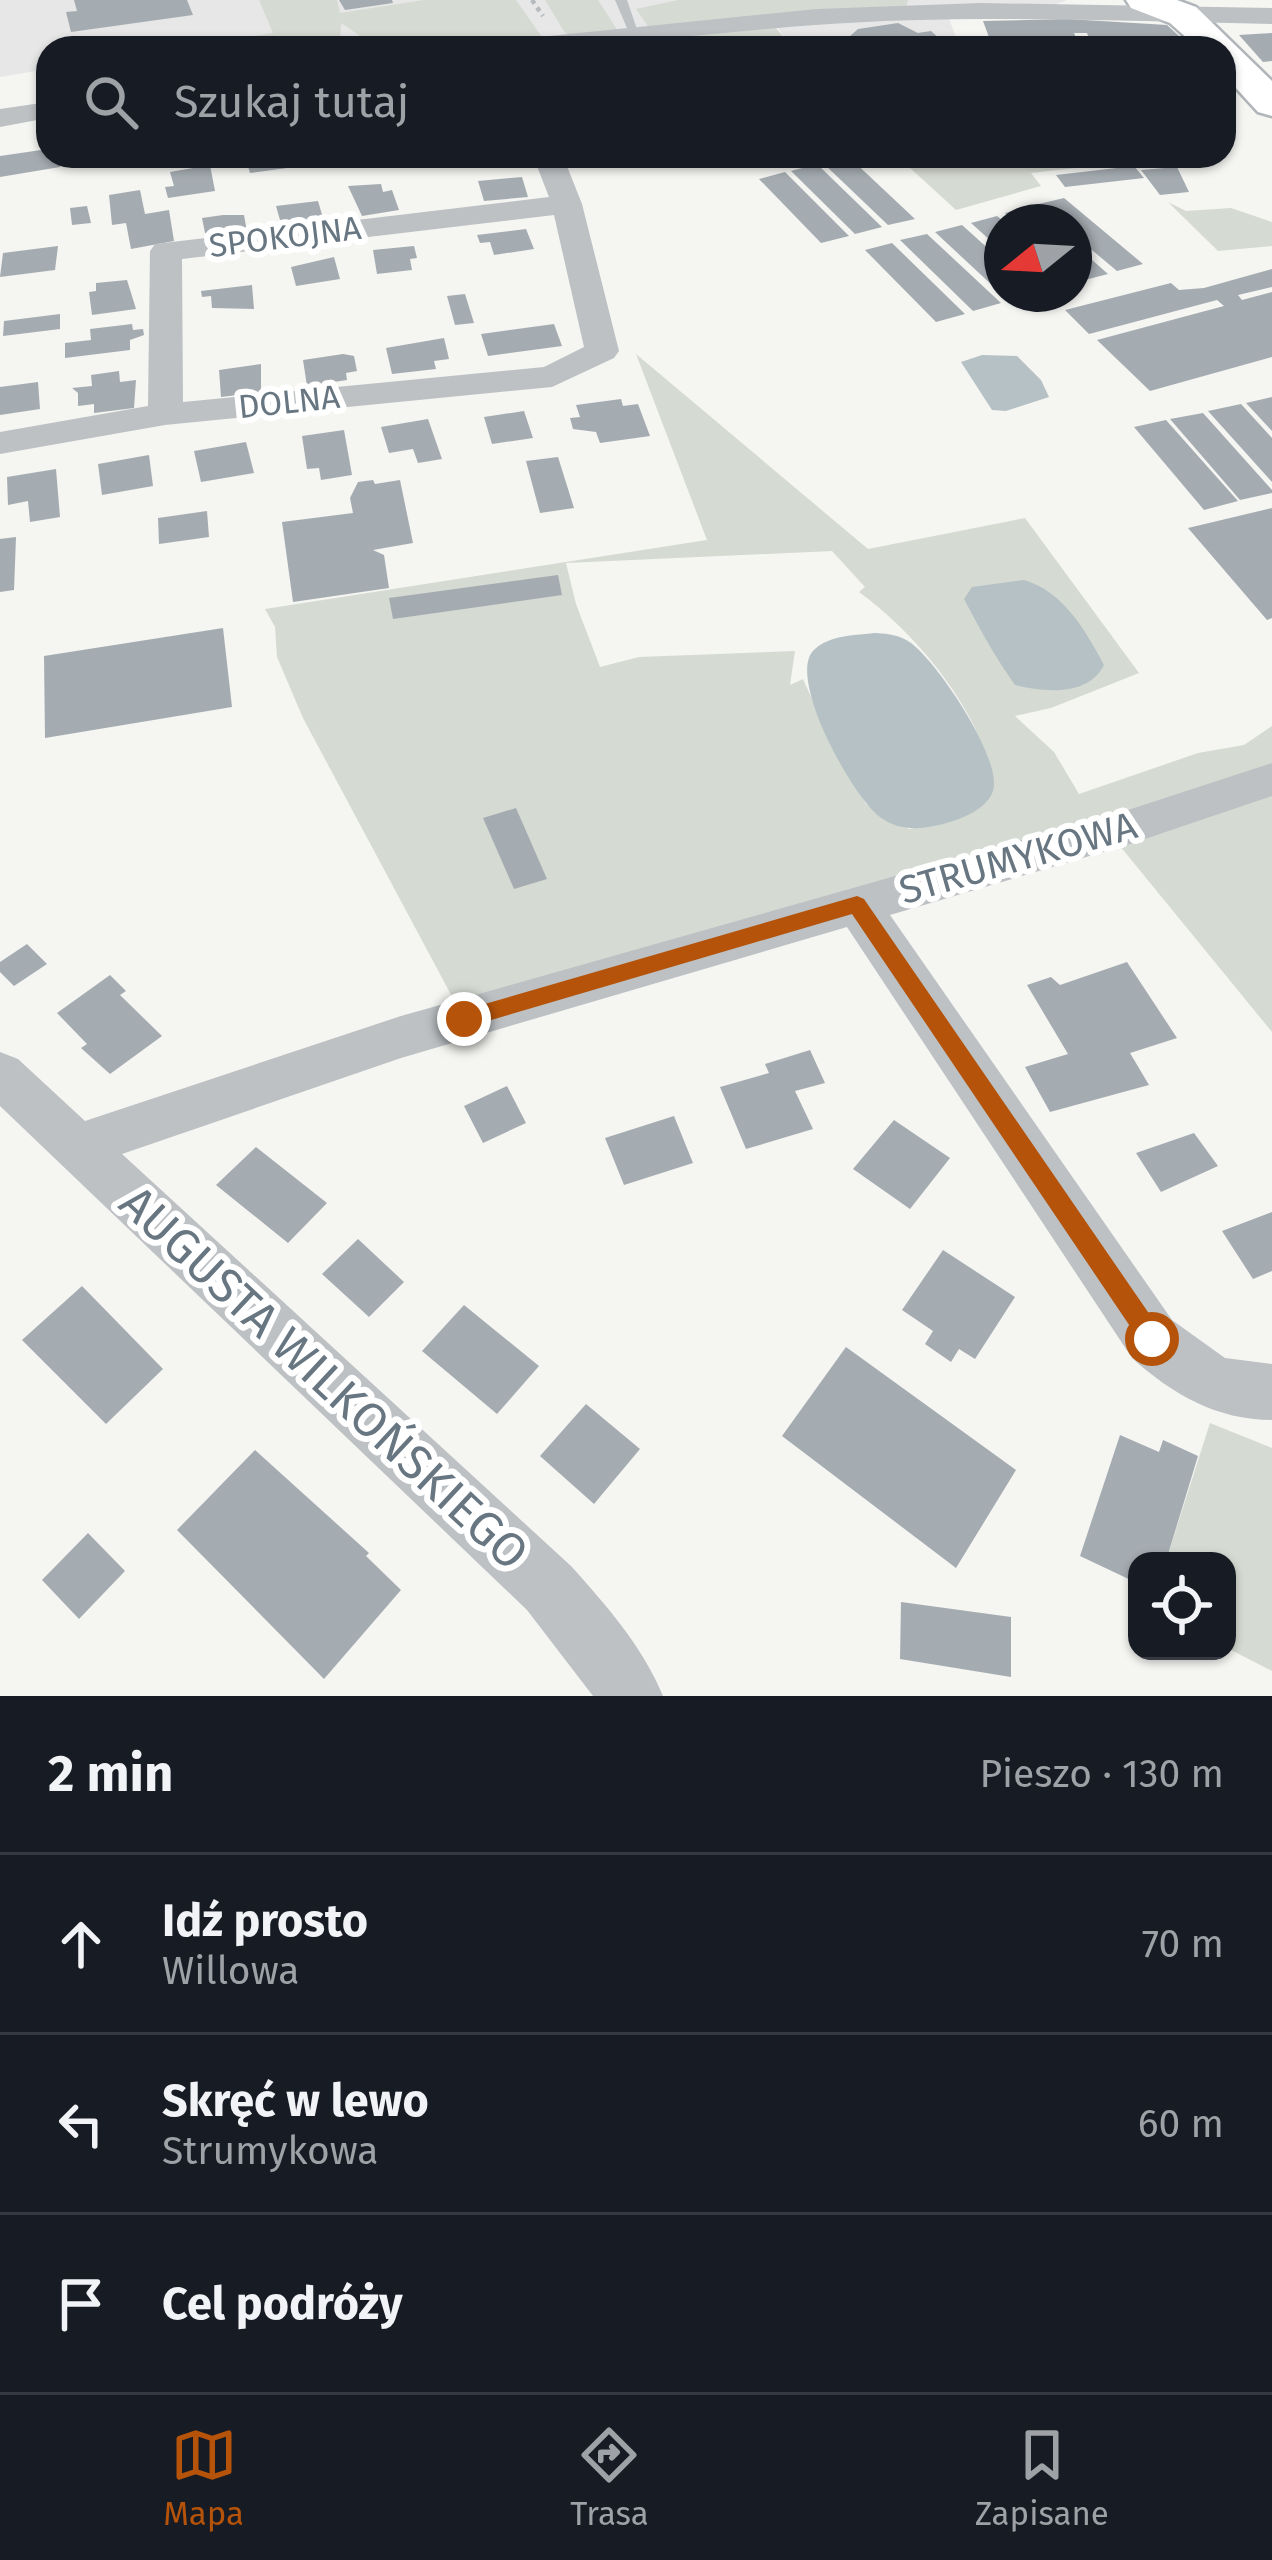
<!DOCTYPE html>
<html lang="pl">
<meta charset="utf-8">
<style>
body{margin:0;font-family:"Fira Sans",sans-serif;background:#20242c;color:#f1f3f6}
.controls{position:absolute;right:36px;bottom:36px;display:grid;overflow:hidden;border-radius:24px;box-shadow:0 3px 9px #0004}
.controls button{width:108px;height:108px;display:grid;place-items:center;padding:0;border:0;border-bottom:3px solid #363941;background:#171b24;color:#f1f3f6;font:60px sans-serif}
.compass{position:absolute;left:984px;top:204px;width:108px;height:108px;border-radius:50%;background:#171b24;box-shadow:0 3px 9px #0004;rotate:252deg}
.stop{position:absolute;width:36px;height:36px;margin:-27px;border:9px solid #b45309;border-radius:50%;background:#fff}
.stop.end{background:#b45309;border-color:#fff;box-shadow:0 3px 12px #0008}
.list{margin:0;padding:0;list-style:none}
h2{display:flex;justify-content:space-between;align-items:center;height:156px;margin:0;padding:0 48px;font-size:51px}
h2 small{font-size:39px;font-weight:400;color:#9ea1a6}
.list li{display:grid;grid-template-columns:78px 1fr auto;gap:36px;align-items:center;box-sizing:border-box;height:180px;padding:0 48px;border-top:3px solid #363941}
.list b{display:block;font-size:45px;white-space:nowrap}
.list p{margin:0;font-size:39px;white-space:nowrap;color:#9ea1a6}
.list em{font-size:39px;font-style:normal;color:#9ea1a6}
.icon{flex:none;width:66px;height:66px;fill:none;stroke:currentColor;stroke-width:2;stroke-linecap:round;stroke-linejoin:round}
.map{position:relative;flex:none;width:1272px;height:1696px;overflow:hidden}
.search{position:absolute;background:#171b24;box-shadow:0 3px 9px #0004;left:36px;right:36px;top:36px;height:132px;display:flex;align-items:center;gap:30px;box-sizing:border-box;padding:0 42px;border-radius:36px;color:#9ea1a6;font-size:45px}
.sheet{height:696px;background:#171b24}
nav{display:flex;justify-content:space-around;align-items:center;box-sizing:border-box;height:168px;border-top:3px solid #363941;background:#171b24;font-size:33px;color:#9ea1a6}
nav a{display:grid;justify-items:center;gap:6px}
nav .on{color:#b45309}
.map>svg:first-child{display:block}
.built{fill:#e6e7e6}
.green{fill:#d5dad2;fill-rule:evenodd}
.water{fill:#b5c1c4}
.building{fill:#a5acb1}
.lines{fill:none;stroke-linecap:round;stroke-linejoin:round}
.secondary-casing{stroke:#afb5b9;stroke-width:5}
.path{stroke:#b7babc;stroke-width:4.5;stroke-dasharray:4.5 4.5;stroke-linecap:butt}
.lane{fill:#bdc1c4;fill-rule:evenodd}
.street{fill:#bdc1c4;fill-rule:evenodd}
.secondary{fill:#fff;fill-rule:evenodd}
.route{fill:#b45309}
.labels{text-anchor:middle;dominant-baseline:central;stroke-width:12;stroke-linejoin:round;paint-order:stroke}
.far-street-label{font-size:33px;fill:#677681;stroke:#fff}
.street-label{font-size:39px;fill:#677681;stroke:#fff}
.near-street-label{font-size:48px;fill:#677681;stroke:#fff}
</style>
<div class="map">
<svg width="1272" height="1696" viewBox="0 0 1272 1696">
<rect width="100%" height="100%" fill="#f5f5f2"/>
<!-- built -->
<path class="built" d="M0,0h1067l-26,10 -94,3 13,35h-167l-20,-26 -263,26h-263l-5,-11 -67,11h-127v21l-48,8z"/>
<!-- green -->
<path class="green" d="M259,0h78l3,13 84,-13h92l28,40 -34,8h-146l-5,-13 -18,-12 -1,25h-165l98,-15z
M545,0h53l20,31 32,-2 -14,-20 42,-9h230l-2,8 -130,20 17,20h-233l16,-6 -12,-11z
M897,156h284l-150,17 10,13 -85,24z
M1168,202l18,9 45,-3 41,14v24l-54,5z
M636,354l232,195 157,-31 114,155 -88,35 -36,8 39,36 25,42 119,-41 46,-8 28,-19v53l-808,240 -161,-301 -26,-61 -2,-30 -10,-18 442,-69zM832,551l33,36 -6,5c58,42 121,118 135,191l-43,38 -42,8 -43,-25 -30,-51 -33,-74 -13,6 5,-34 -156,6 -39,10 -24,-63 -10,-41z
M1272,788v244l-157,-192z
M1210,1423l62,25v223l-45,-23v-87h-61z"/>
<!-- water -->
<path class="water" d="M982,355l35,1 24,24 8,17 -43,14 -14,-1 -31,-48z
M1024,580c39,11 62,51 80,85 -16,32 -60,27 -89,20 -20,-28 -34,-54 -51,-86l8,-12z
M876,633c13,1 24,2 35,10 26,19 92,116 82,148 -6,17 -27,26 -43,31 -24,7 -49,11 -70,-5 -27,-19 -96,-143 -65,-168 15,-14 42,-14 61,-16z"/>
<!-- building -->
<path class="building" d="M74,0h113l6,15 -122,17 -5,-20 11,-1z
M339,0h53l1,3 -48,7z
M1068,19l99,6 25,23 -101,-5 -4,-10h-13l2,5 -51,2 4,8h-36l-10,-27z
M898,23l20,10 13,-2 19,17h-96l-5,-11 9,-8z
M1272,33v28l-9,1 -24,-27z
M48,149v7h10l2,11 -60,10v-21z
M283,156h16l3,10 -52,7 -3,-10z
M849,157l66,62 -27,6 -65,-62z
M817,164l65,63 -27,7 -64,-63z
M210,165l5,26 -47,7 -3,-11 9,-1 -4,-14z
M1134,166l10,12 -79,9 -9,-12z
M1177,167l12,25 -29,3 -19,-25z
M785,172l64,64 -28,7 -62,-64z
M522,177l6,20 -44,4 -6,-20z
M381,184l2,8 9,-2 7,20 -37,6 -14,-30z
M140,190l5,24 24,-4 5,31 -43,8 -5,-26 -14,2 -3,-30z
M1064,198l79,66 -26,7 -43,-36v-13h-15l-20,-18z
M318,201l5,17 -41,9 -6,-21z
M87,206l4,17 -19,2 -2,-17z
M1031,207l17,15h-34l-9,-9z
M223,215h21l3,17 -42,1 -3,-15z
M997,216l5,4v31l-31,-28z
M962,225l40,36v33l27,1 -20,6 -74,-69z
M526,229l8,20 -40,6 -4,-13 -10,1 -3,-8z
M927,234l74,69 -28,8 -73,-71z
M892,243l73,71 -29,8 -71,-72z
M1074,244l34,30 -27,7 -7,-6z
M58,246l-3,24 -55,7 3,-24z
M414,246l3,12 -7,1 2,11 -35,4 -4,-24z
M334,257l6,22 -44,7 -5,-19z
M1272,269v18l-34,8 4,5 30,-8v65l-122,34 -53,-51 127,-34 -7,-6 -128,34 -24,-24 106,-27 8,7 25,-2z
M127,280l9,29 -44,6 -3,-23 7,-1v-8z
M252,285l2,24 -42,-1 -1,-12 -9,1 -1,-6z
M465,294l9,29 -19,2 -8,-29z
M60,314v15l-57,7 1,-15z
M132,324l1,6 10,-1 1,6 -14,5v10l-65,8v-15l26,-3 -1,-11z
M554,324l8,22 -74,10 -7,-22z
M444,338l5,21 -15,2 2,8 -44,5 -6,-26z
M343,354l11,2 3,15 -11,2 1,7 -40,6 -4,-26z
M261,364v28l-40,5 -2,-27z
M119,371l1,11 16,-2 -2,28 -40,5v-9l-16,2v-13l-6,-5 20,-2 -1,-11z
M38,382l2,27 -40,6v-28z
M1272,397v34l-26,-28z
M621,399l2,7 15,-2 12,32 -50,7 -4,-11 -23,-3 -3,-11 10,-1 -4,-12z
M1241,404l31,34v44l-64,-71z
M524,411l9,27 -41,6 -8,-27z
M1203,413l69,77v3l-32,7 -70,-81z
M428,419l14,40 -24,4 -5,-14 -24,4 -8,-26z
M1166,420l72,81 -34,9 -70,-83z
M344,430l8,45 -31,5 -2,-12 -12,1 -5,-33z
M246,442l8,31 -53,9 -7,-31z
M149,455l4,31 -51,9 -4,-31z
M558,457l16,51 -34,5 -14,-52z
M56,469l4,48 -30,5 -2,-21 -20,4 -1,-28z
M373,480l2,4 25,-4 13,63 -40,7 11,5 5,33 -96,14 -11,-80 71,-9 -3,-15 8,-16z
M1272,508v110l-5,2 -79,-92z
M207,511l2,26 -50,7 -1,-26z
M16,537l-2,53 -14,2v-53z
M558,575l4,20 -169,24 -4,-21z
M223,628l9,79 -187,31 -1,-82z
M516,808l31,71 -33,10 -31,-71z
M27,944l20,20 -33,22 -14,-14v-10z
M1127,962l50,76 -47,15 19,32 -99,27 -25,-45 43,-13 -41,-69 24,-8 9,8z
M110,975l16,16 -6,4 42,41 -52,38 -29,-26 6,-4 -30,-31z
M810,1050l15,33 -30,8 18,38 -67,20 -26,-62 49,-14 -4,-9z
M507,1086l19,37 -43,20 -19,-37z
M674,1116l19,47 -69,22 -19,-47z
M894,1120l56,38 -40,51 -57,-40z
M1194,1133l24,33 -57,26 -25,-39z
M256,1147l71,56 -39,40 -72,-58z
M1272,1212v59l-19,8 -31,-48z
M358,1239l46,43 -35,35 -47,-43z
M943,1250l72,47 -40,62 -16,-10 -8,13 -26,-18 8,-13 -31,-21z
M82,1286l81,83 -57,55 -84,-84z
M464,1305l75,61 -42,48 -75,-63z
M846,1347l170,123 -60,98 -174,-132z
M586,1404l54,45 -46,55 -54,-48z
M1120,1435l39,17 4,-12 35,16 -32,105h-29v22l-57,-27z
M255,1450l114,103 -3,3 35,34 -77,89 -147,-149z
M88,1533l37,38 -46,48 -37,-39z
M901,1602l110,15v60l-111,-18z"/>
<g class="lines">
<defs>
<path id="secondary" d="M1126,0h51l19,7 76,74v35l-14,-4 -34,-37v-27h-26l-28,-25 -39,-15z"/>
</defs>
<!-- secondary casing -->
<use href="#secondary" class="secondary-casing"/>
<!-- path -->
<path class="path" d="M532,0l11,16"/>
<!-- lane -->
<path class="lane" d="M615,0h12l13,38 -10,-3z"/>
<!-- street -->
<path class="street" d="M981,3l291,5v16c-152,-3 -305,-10 -457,1 -107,8 -211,23 -318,23l13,-8 307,-31z
M48,102v16l-48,9v-18z
M533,156h30l19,48 37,147 -5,7 -62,29 -387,38 -165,29v-22l148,-26 2,-155 5,-7 394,-47zM554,215l30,132 -40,20 -361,35 -1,-143z
M1272,763v33l-142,48 -240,71 282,405 53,38 47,6v56c-55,0 -100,-26 -140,-62l-285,-431 -446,131 -279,96 449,412c35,39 72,81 92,130h-70l-66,-86 -527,-504v-54l18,7 67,62 316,-105 724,-205z"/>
<!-- secondary -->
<use href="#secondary" class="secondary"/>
</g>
<!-- route -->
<path class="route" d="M857,896l7,3 297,432v16h-17l-292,-433 -388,114 -11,-9 11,-9z"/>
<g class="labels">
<!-- far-street labels -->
<g class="far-street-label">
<text transform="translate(285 237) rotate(-7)">SPOKOJNA</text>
<text transform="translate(289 402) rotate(-6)">DOLNA</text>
</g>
<!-- street labels -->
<g class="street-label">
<text transform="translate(1018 858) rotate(-16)">STRUMYKOWA</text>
</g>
<!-- near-street labels -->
<g class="near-street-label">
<text transform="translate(324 1378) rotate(43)">AUGUSTA WILKOŃSKIEGO</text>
</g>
</g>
</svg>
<div class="controls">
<button><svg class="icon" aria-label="locate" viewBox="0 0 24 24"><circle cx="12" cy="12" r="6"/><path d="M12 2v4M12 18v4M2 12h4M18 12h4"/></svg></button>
</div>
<svg class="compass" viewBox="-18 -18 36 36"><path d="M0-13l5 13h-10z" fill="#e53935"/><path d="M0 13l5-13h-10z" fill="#9ea1a6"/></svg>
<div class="stop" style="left:1152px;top:1339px"></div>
<div class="stop end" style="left:464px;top:1019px"></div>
<div class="search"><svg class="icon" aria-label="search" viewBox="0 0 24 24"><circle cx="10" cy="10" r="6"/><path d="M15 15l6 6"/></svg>Szukaj tutaj</div>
</div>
<section class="sheet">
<h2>2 min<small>Pieszo · 130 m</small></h2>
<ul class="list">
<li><svg class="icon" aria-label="ahead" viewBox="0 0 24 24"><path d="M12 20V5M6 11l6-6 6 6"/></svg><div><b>Idź prosto</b><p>Willowa</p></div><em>70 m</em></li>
<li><svg class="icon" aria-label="left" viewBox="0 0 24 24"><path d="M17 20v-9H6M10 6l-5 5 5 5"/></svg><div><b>Skręć w lewo</b><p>Strumykowa</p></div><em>60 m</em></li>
<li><svg class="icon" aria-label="arrive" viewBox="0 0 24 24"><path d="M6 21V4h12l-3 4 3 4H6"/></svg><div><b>Cel podróży</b></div></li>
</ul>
</section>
<nav>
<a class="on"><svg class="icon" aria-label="map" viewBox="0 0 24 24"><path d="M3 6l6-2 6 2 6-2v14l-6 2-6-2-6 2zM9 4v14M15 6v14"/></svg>Mapa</a>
<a><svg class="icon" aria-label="directions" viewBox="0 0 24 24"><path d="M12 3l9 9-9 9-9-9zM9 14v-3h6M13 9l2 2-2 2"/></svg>Trasa</a>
<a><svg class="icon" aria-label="saved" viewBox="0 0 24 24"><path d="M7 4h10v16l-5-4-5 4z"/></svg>Zapisane</a>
</nav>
